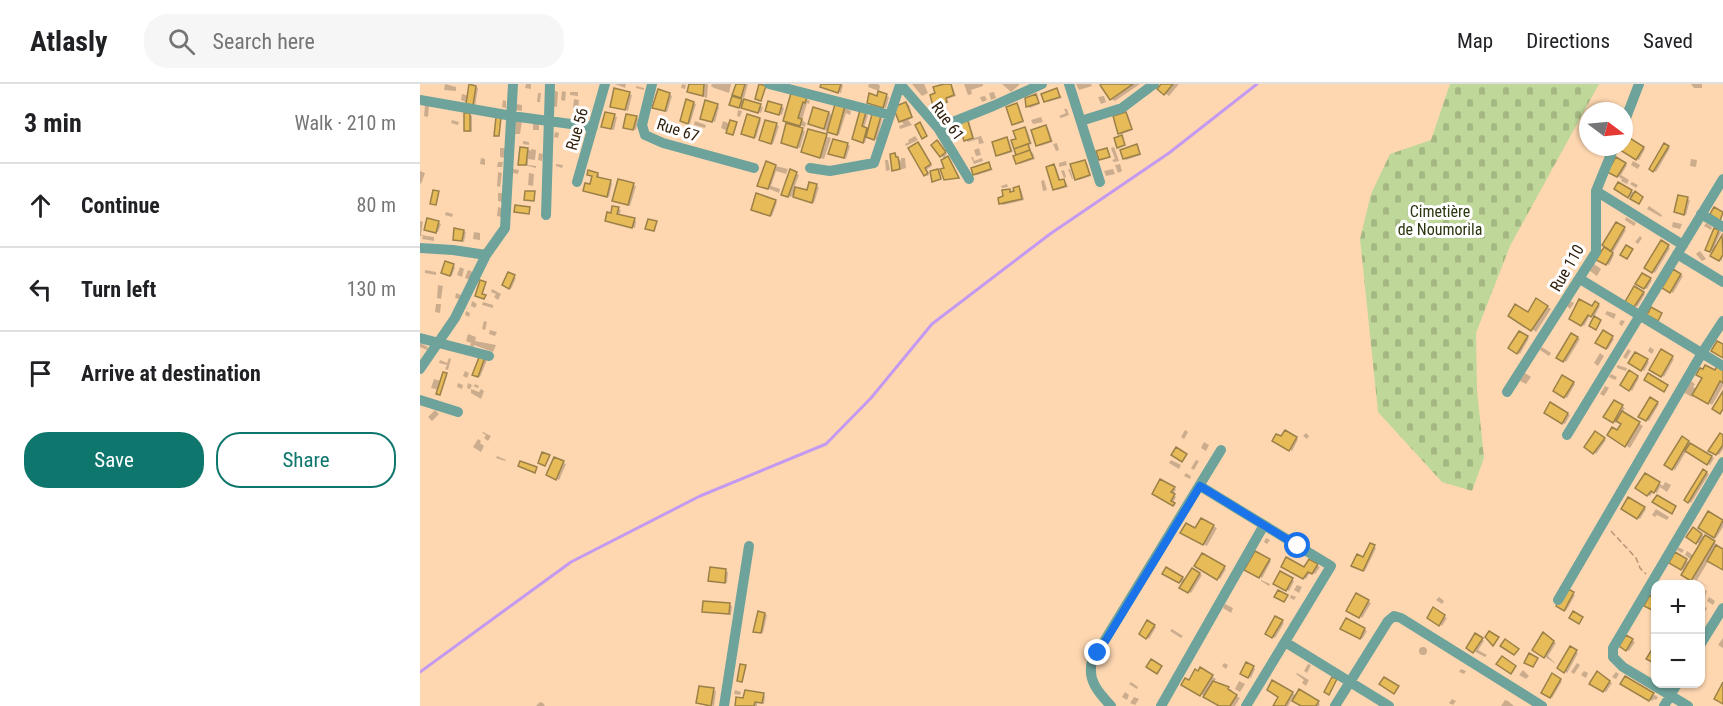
<!DOCTYPE html>
<meta charset="utf-8">
<style>
body{margin:0;font-family:"Roboto Condensed",sans-serif;background:#f6f6f6;color:#202124}
.controls{position:absolute;right:18px;bottom:18px;display:grid;overflow:hidden;border-radius:12px;box-shadow:0 2px 4px #0004}
.controls button{width:54px;height:54px;display:grid;place-items:center;padding:0;border:0;border-bottom:2px solid #e0e0e0;background:#fff;color:#202124;font:30px sans-serif}
.compass{position:absolute;left:1159px;top:18px;width:54px;height:54px;border-radius:50%;background:#fff;box-shadow:0 2px 4px #0004;rotate:106deg}
.stop{position:absolute;width:18px;height:18px;margin:-14px;border:4px solid #1a73e8;border-radius:50%;background:#fff}
.stop.end{background:#1a73e8;border-color:#fff;box-shadow:0 2px 6px #0008}
.list{margin:0;padding:0;list-style:none}
h2{display:flex;justify-content:space-between;align-items:center;height:78px;margin:0;padding:0 24px;font-size:26px}
h2 small{font-size:20px;font-weight:400;color:#757577}
.list li{display:grid;grid-template-columns:39px 1fr auto;gap:18px;align-items:center;box-sizing:border-box;height:84px;padding:0 24px;border-top:2px solid #e0e0e0}
.list b{display:block;font-size:22px;white-space:nowrap}
.list em{font-size:20px;font-style:normal;color:#757577}
.actions{display:flex;gap:12px;padding:18px 24px}
.actions a{flex:1;padding:14px 0;border:2px solid #0f766e;border-radius:24px;text-align:center;font-size:21px;color:#0f766e}
.actions .main{background:#0f766e;color:#fff}
.icon{flex:none;width:33px;height:33px;fill:none;stroke:currentColor;stroke-width:2;stroke-linecap:round;stroke-linejoin:round}
.map{position:relative;flex:none;width:1303px;height:622px;overflow:hidden}
header{display:flex;align-items:center;gap:36px;box-sizing:border-box;height:84px;padding:0 30px;background:#fff;border-bottom:2px solid #e0e0e0}
header strong{font-size:28px}
nav{display:flex;gap:33px;margin-inline-start:auto;font-size:21px}
.search{width:420px;height:54px;background:#f6f6f6;display:flex;align-items:center;gap:15px;box-sizing:border-box;padding:0 21px;border-radius:24px;color:#757577;font-size:22px}
main{display:flex}
aside{flex:1;background:#fff}
.map>svg:first-child{display:block}
.cemetery{fill:url(#cemetery-stones)}
.shadow{fill:#0003}
.lines{fill:none;stroke-linecap:round;stroke-linejoin:round}
.stream{stroke:#c39af0;stroke-width:3}
.building{fill:#e7bb57;stroke:#9b8148;stroke-width:1.5}
.path{stroke:#b69677;stroke-width:1.5;stroke-dasharray:6 3;stroke-linecap:butt}
.minor{stroke:#6da39b;stroke-width:10}
.route{stroke:#1a73e8;stroke-width:8}
.labels{text-anchor:middle;dominant-baseline:central;stroke-width:6;stroke-linejoin:round;paint-order:stroke}
.street-label{font-size:16px;fill:#32200d;stroke:#fff}
.park-label{font-size:16px;fill:#29360e;stroke:#fff}
</style>
<header>
<strong>Atlasly</strong>
<div class="search"><svg class="icon" aria-label="search" viewBox="0 0 24 24"><circle cx="10" cy="10" r="6"/><path d="M15 15l6 6"/></svg>Search here</div>
<nav><a>Map</a><a>Directions</a><a>Saved</a></nav>
</header>
<main>
<aside>
<h2>3 min<small>Walk · 210 m</small></h2>
<ul class="list">
<li><svg class="icon" aria-label="ahead" viewBox="0 0 24 24"><path d="M12 20V5M6 11l6-6 6 6"/></svg><div><b>Continue</b></div><em>80 m</em></li>
<li><svg class="icon" aria-label="left" viewBox="0 0 24 24"><path d="M17 20v-9H6M10 6l-5 5 5 5"/></svg><div><b>Turn left</b></div><em>130 m</em></li>
<li><svg class="icon" aria-label="arrive" viewBox="0 0 24 24"><path d="M6 21V4h12l-3 4 3 4H6"/></svg><div><b>Arrive at destination</b></div></li>
</ul>
<div class="actions"><a class="main">Save</a><a>Share</a></div>
</aside>
<div class="map">
<svg width="1303" height="622" viewBox="0 0 1303 622">
<defs>
<pattern id="cemetery-stones" width="16" height="16" patternUnits="userSpaceOnUse" patternTransform="scale(1.5)"><rect width="16" height="16" fill="#bfd799"/><path d="M2 7V4a2 2 0 0 1 4 0v3zM10 15v-3a2 2 0 0 1 4 0v3z" fill="#a5b883"/></pattern>
</defs>
<rect width="100%" height="100%" fill="#fed7b1"/>
<!-- cemetery -->
<path class="cemetery" d="M1030,0h149l-89,162 -34,87 1,57 7,68 -12,33 -30,-9 -64,-70 -18,-173 11,-45 19,-40 41,-14z"/>
<!-- shadow -->
<path class="shadow" d="M25,0l11,3v4l-12,-1z
M106,0h5v5l-6,-1z
M195,0h11l-1,4z
M262,0l4,1 -1,4 -4,-1z
M271,0h17l-1,14 -18,-7z
M292,0h19l-2,9 -15,-5 -3,-2z
M317,0h11l-4,14 -8,-2z
M402,0h19l2,1 -2,8 -17,-5z
M449,0h9l2,2 -1,5 -11,-4z
M492,0h12l4,9 -6,3z
M529,0l3,1 4,11 -9,3 1,4 -11,3 -2,-1z
M544,0h19v2l-12,4 1,4 -4,1z
M582,0h17v1l-8,7z
M656,0h15l1,2 -13,4z
M684,0h36l-25,17 -4,-2z
M743,0h16l-10,12 -9,-7z
M1271,0h11v4h-8z
M216,2l8,2v2l-8,-2z
M56,3l2,1 -3,18 -14,-6 1,-6 7,2z
M637,6l5,8 -15,4 -2,-1z
M135,7l3,1 -1,15 -4,-1z
M142,7l4,1 -1,9 -4,-1z
M150,8h8v4l-8,-1z
M574,8l2,6 -5,2 -2,-7z
M118,9h3l-1,9h-3z
M459,9l10,4 -3,11 -15,-4 7,-7z
M209,10l3,1 -4,16 -14,-4z
M249,10l3,2 -5,16 -11,-4z
M565,12l2,4 -5,2 -2,-5z
M616,12l4,8 -10,4 -3,-2z
M684,12l2,6 -5,2 -3,-7z
M154,15l5,1 -1,9 -5,-1z
M386,15l4,2 -1,3 -2,-1 -5,17 4,3 -1,4 -21,-7z
M83,16l3,1v7l-4,-1z
M321,16l22,7 -2,6 -30,-9z
M267,17l9,3 -6,20 -6,-2z
M96,20l6,1v6l-7,-1z
M486,20l3,1 4,13 -5,2 4,5 -12,4 -1,-3 5,-2 -4,-3z
M5,21h4l-1,12 -4,-1z
M297,21l2,2 -4,15 -11,-3z
M597,21l2,1 5,16 -9,3 -2,-1z
M361,22l3,2 -2,7 -13,-4z
M425,24l6,3 -1,4 -4,-2 -7,22 -27,-10 17,-12 4,3z
M644,25h3l2,6 -8,3 -2,-2 7,-3z
M318,26l4,1 -2,6 -3,-1z
M441,28l7,3 -4,13 5,3 11,-13 2,1 -5,21 -10,-4 -2,7 -9,-3z
M706,29l2,2 5,15 -11,4 -2,-1z
M49,30l3,2v16l-6,-1z
M194,32l3,1 -3,13 -9,-2z
M216,33l2,2 -2,11 -9,-2z
M621,33l2,5 -10,2 -2,-4z
M339,35l2,1 -5,18 -11,-3z
M32,36l7,2 -1,3 -7,-2z
M96,36l6,1 -2,13h-5z
M547,36l2,1 5,17 7,-2 3,7 -5,1 -1,-5 -10,3 -2,-2 -6,-18z
M275,37l11,4 -1,3 -11,-3z
M303,37l7,3 1,-2 6,2 -3,10 -13,-6z
M113,38l6,1v7h-6z
M356,41l3,1 -6,18 -10,-3z
M625,42l3,2 5,14 -13,4 -2,-1z
M531,43h4l2,6 -4,1z
M605,45l2,1 5,14 -3,1v6l4,2 2,6 -15,5 -3,-1v-9l-4,-13 5,-1z
M382,46l3,1 -5,17 -15,-5z
M389,47l22,7 -7,21 -17,-5z
M135,48l4,1 -1,5 -4,-1z
M495,52l3,4 -12,6 -1,-2 4,-2 -1,-2z
M587,55l2,1 4,12 -13,4 -3,-1z
M1209,55l16,10 -6,11 -17,-10z
M103,57l6,1v3l-6,-1z
M517,58l10,12 -2,2 5,3 10,20h-15l1,-20 -5,-3z
M637,59l2,7 -3,1 -3,-7z
M427,60l3,2 -4,13 -14,-5z
M498,60l14,22 -6,4 3,5 -2,1 -2,-1z
M1245,61l5,3 -14,24 -5,-3z
M717,62l4,9 -15,5 -2,-2z
M694,63l5,14 -5,1 -2,-2 3,-1 -4,-11z
M80,64h5v10l-5,-1z
M559,64l2,7 -5,1 -2,-6z
M107,65l4,2v-2l5,1 -1,10 -7,-1v6l8,1v2l-16,-4z
M119,69l4,1 -1,7 -4,-1z
M475,71l6,6v-3h4l1,10 -10,3 -2,-1z
M551,73h2l1,4 8,-3 1,3 -9,3z
M61,74l4,1v6l-5,-1z
M1196,75l11,6 -6,10 8,5 -2,4 -6,-3 1,-2 -13,-8z
M1271,75l6,1 -1,7 -6,-1z
M465,76h3l2,10 -4,1z
M646,77l1,4 -8,2v-4z
M664,77l3,2 4,13 -12,4 -2,-1z
M1213,77l7,4 -2,4 -7,-4z
M78,78h5l-1,5h-5z
M568,79l5,7 -16,5 -2,-1z
M136,80l7,1 -1,3 -6,-2z
M700,80l2,7 -4,2 -3,-8z
M355,82l13,3 -2,5 -10,-3 -5,15 9,3 -1,4 -17,-7z
M634,82l2,1 5,15h5l2,5 -11,3 -2,-1z
M93,85l6,1 -1,4 -5,-1z
M648,85h2l3,10h-1z
M693,85l2,5 -9,2 -2,-5z
M644,86l2,7 -2,1 -3,-7z
M0,87l5,2 -4,11 -1,-1z
M371,87l8,4 -5,13 14,4 8,-6 3,1 -5,16 -22,-8 -1,2 -6,-2z
M78,88l4,1 -2,14 -3,-1z
M109,89l5,1 -1,12 -5,-1z
M177,90l2,1v4l13,4 -3,14 -22,-5z
M624,96l3,10 -4,1 -2,-10z
M1212,98l6,3 -2,3 -6,-4z
M587,100l1,3 -6,1 -1,-2z
M1199,100l24,14 -3,5 -24,-14z
M213,101l3,1 -6,20 -14,-4z
M599,104l2,1 3,11 -21,5 -3,-2 9,-13 3,3z
M78,109h4v9l-4,-1z
M1259,113l11,3 -4,15 -8,-2z
M355,117l2,1 -5,14 -17,-6z
M1229,122l13,9 -1,2 -14,-8z
M78,123l4,1 -1,9 -4,-1z
M193,124l8,2 -2,6 17,5 -1,7 -26,-6z
M26,128l7,2 -1,3 -7,-2z
M1206,133l10,6 -2,3 -9,-6z
M0,137l3,1 -2,13 13,2v4l-12,-2 1,-3h-3z
M18,138l3,2 -3,8 -11,-3z
M1253,138l9,2 -2,5 -8,-2z
M1286,139l6,4 -1,3 -7,-4z
M1196,140l10,6 -14,24 2,1 -5,10 -10,-6z
M1295,146l6,2 -6,13 2,1 6,-9 -1,24 -10,-6 2,-3 -7,-3z
M43,147l3,1 -2,10 -10,-3z
M54,148l6,1v7l-7,-1z
M1220,152l2,2 -4,6 -3,-2z
M1241,158l9,6 -15,25 -9,-5z
M1280,167l6,8 -4,2 -6,-7z
M1174,180l7,5 -4,7 -7,-5z
M33,182l2,1 -3,9 -7,-3z
M40,183l4,2 -2,8 -5,-2z
M5,186l11,2v3l-11,-2z
M48,186l5,2 -3,8 -5,-2z
M1254,187l9,5 -10,17 -9,-5z
M89,190l7,4 -5,11 -7,-4z
M1222,191l10,5 -5,9 -10,-5z
M18,201l5,1 -2,13 -4,-1z
M1215,204l10,6 -8,13 -10,-6z
M72,205l9,5 -3,6 -4,-3 2,-3 -5,-2z
M36,209l5,2 -1,4 -5,-1z
M1117,216l14,9 -15,23 -26,-17 18,-1z
M52,217l5,3 -2,4 -4,-2z
M1150,217l4,2 -4,6 -3,-3z
M63,218l10,3v3l-11,-3z
M16,220h5l-1,9 -5,-1z
M1175,220l5,2 -6,11 -4,-2 -6,11 -13,-8 22,-10z
M46,227l4,2 -1,4 -4,-2z
M1187,227l9,3 -2,5 -9,-5z
M1201,236l4,1 -3,5 -3,-2z
M64,237l3,1 -2,8 -3,-1z
M70,246l7,2 -2,4 -6,-2z
M1183,248l11,7 -6,10 -11,-7z
M1100,249l9,5 -9,16 -10,-6z
M48,250l8,3 -1,4 21,4 -3,7 -19,-7v2l-4,-1 1,-3 -5,-2z
M1152,251l8,4 -14,23 -8,-5z
M0,259l8,4 -1,3 -7,-3z
M1122,263l9,6 -2,3 -9,-6z
M1230,263l4,3 -2,4 -4,-3z
M1208,265l3,2 -5,8 -3,-2z
M1242,267l12,8 -10,18 -13,-8z
M1180,269l4,3 -6,10 -4,-3z
M1216,270l13,8 -5,9 -14,-8z
M61,273l6,3 -7,17 -6,-3z
M29,274l2,1 -3,11 -3,-1 2,-4 -8,-2 1,-3 7,3z
M1197,281l10,3 -1,3 -9,-3z
M45,287l4,2 -2,5 -4,-2z
M1303,287v15l-11,19 -18,-11 -2,3 -11,-6 7,-12 7,5 -2,3 4,2 7,-12z
M1209,288l10,6 -7,13 -10,-6z
M1105,289l6,4 -5,7 -6,-3z
M24,290l3,1 -7,19h-2l1,-4 -8,-2 3,-9 7,2z
M1191,290l6,3 -2,3 -6,-3z
M1143,293l12,7 -8,14 -12,-7z
M38,299l5,2 -1,4 -5,-2z
M48,299l6,3 1,-2 4,2 -1,2 -3,-1 -3,-2 -2,4 -3,-1z
M1185,302l4,2 -5,8 -4,-2z
M51,305l8,3 2,-3 3,2 -3,8 -10,-6z
M1230,315l9,5 -10,17 -9,-5z
M1194,318l11,6 -3,5 21,13 -13,22 -21,-13 9,-3 5,-8 -6,-4 -1,3 -11,-6z
M1131,320l19,11 -5,9 -19,-12z
M15,326l4,4 -7,7 -4,-4z
M765,346l3,2 -4,7 -3,-2z
M63,348l8,4 -3,5 -4,-3 2,-3 -4,-2z
M865,348l13,7 -6,12 -18,-11 7,-2z
M886,349l3,3 -2,3 -4,-3z
M1176,349l10,7 -10,14 -10,-8z
M1300,351l3,1v13l-4,6 -8,-5z
M1262,354l32,20 -4,7 -23,-15 -12,20 -8,-5z
M58,355l3,2 -1,2 4,3 -3,6 -8,-5z
M784,358l5,3 -3,6 -5,-3z
M77,372l9,4 -1,1 -9,-3z
M134,375l12,5 -7,16 -11,-6z
M751,376l10,5 -2,4 -10,-6z
M776,376l3,1 -5,9 -3,-2z
M1283,387l6,3 -18,29 -5,-3z
M766,389l5,3 -1,3 -6,-3z
M1226,391l17,11 2,-4 6,3 -4,7 -7,-5 -3,6 -3,-2 -4,5 -13,-8z
M741,397l15,8 -3,6 3,2 -3,6 3,3 -22,-13z
M1209,415l17,10 -6,10 -17,-11z
M1236,425l13,8 -2,3 -10,-5 -2,2 -3,-2z
M1288,429l15,9v5l-7,11 -16,-11z
M782,436l15,8 -10,18 -25,-13 14,-3z
M1273,445l25,16 -1,2 6,3v18l-14,-8 -12,20 14,8 -28,-14 2,-3 -14,-9 5,-8 14,9 2,-3 -7,-5 2,-4 7,5 7,-11 -13,-8z
M846,454l4,2 -3,4 -3,-2z
M951,461l5,3 -11,23 -12,-6 11,-6z
M1258,463l6,3 -2,3 -5,-3z
M835,469l16,8 -10,19 9,4 -1,2 -8,-5 1,-3 -16,-9z
M783,471l23,14 -6,10 -23,-13z
M889,477l11,6 -5,7 -5,-2 -4,7 -23,-13 22,3z
M291,485l17,3 -1,11 -15,-2z
M747,485l19,11 7,-10 9,5 -11,18 -9,-6 1,-3 -19,-11z
M861,489l13,8 -5,10 -14,-7z
M877,501l5,2 -3,6 -5,-3z
M1280,503l7,4 -2,5 -5,-2z
M1147,506l8,5 -9,16 -8,-5z
M871,511l5,2 -2,3 -4,-2 -2,-2 -3,5 -9,-5h11l3,2z
M936,511l15,8 -9,15 -14,-8z
M1019,513l5,4 -2,3 -6,-4z
M1289,513l6,4 -2,4 -6,-4z
M805,520l8,4 -2,5 -8,-5z
M1280,520l7,4 -6,10h-1z
M309,521l3,1 -1,9 -25,-3z
M1014,525l13,9 -5,8 -13,-9z
M345,530l2,1 -4,18 -6,-1z
M856,534l8,5 -9,15 -8,-4z
M927,536l20,11 -5,8 -20,-11z
M727,538l9,5 -7,12 -8,-6z
M752,545l11,7 -2,2 -11,-7z
M1056,551l8,6 -6,9 9,5 -2,2 -17,-9z
M1126,551l10,8 -8,13 8,8 -22,-14z
M1207,553l8,5 -6,9 -8,-5z
M1303,554v10l-5,-3z
M999 567a4 4 0 1 1 8 0a4 4 0 1 1-8 0Z
M1151,564l7,5 -11,20 -8,-5z
M804,579l4,2 -2,4 -4,-3z
M1157,579l3,2 -6,9 -3,-2z
M826,580l9,5 -4,9 -9,-5z
M888,580l3,1 -4,8 -3,-2z
M1041,585l5,2 -2,3 -5,-2z
M780,586l16,9 -3,4 19,7 -1,3 9,5 -5,8h-13l-39,-22 6,-2z
M1103,586l6,6 -3,3 -7,-4z
M1164,587l4,2 -2,5 -5,-3z
M1196,588l3,2 -3,5 -4,-2z
M877,589l12,7 -3,6 -4,-3 2,-3 -8,-6z
M1179,590l13,9 -6,9 -15,-9z
M1133,591l9,6 -10,17 -9,-6z
M1205,594l33,19 -2,3 -2,-1 -2,2 -30,-18z
M819,597l6,3 -5,8 -5,-3z
M711,598l7,5 -1,2 -8,-5z
M853,598l24,14 2,-5 21,13 -1,2h-15l-12,-7 -4,7h-14l6,-10z
M280,604l16,3 -2,15 -16,-3z
M315,606l6,2 -1,3 -6,-1z
M705,608l4,3 -2,5 -5,-3z
M343,611l2,1 -1,8 -7,-1v3h-21l8,-6z
M714,613l5,2 -4,6 -5,-2z
M1032,615l4,2 -3,4 -4,-2z
M1085,616l3,1 6,5h-13z
M120,618l3,1 2,3h-9z"/>
<g class="lines">
<!-- stream -->
<path class="stream" d="M0,588l151,-110 129,-66 126,-52 45,-46 61,-74 118,-90 119,-81 88,-69"/>
</g>
<!-- building -->
<path class="building" d="M49,0l7,2 -3,19 -7,-1z
M269,0h15l-1,12 -16,-4z
M316,0h9l-4,14 -9,-3z
M339,0l7,2 -5,15 -6,-2z
M401,0h20l-3,9 -18,-6z
M524,0h7l3,11 -8,3 1,4 -14,4 -3,-11 5,-2 -2,-6z
M682,0h31l-23,16 -10,-15z
M741,0h12l-9,11 -7,-6z
M194,4l16,4 -5,18 -15,-3z
M637,4l3,9 -16,5 -3,-8z
M238,5l12,4 -5,18 -13,-3z
M458,7l9,3 -4,14 -16,-5 2,-10 8,3z
M371,9l16,4 -2,6 -2,-1 -5,16 4,1 -2,7 -17,-5z
M616,10l3,9 -13,4 -1,-9z
M312,12l10,3 -3,9 -10,-3z
M266,15l8,3 -6,22 -8,-3z
M324,15l17,5 -3,9 -17,-5z
M285,16l13,4 -6,18 -12,-3z
M348,17l14,4 -3,10 -14,-4z
M486,18l6,15 -13,5 -4,-10 1,-6z
M597,19l6,18 -11,4 -6,-18z
M415,20l10,2 -8,29 -10,-3z
M393,23l16,5 -5,17 -16,-5z
M440,26l6,2 -4,14 5,2 -4,15 -11,-4z
M185,28l10,2 -4,15 -10,-2z
M706,28l6,17 -14,5 -5,-18z
M44,29h6v18h-6z
M206,30l11,2 -4,14 -10,-2z
M327,30l13,4 -6,20 -13,-4z
M452,30l9,2 -7,24 -8,-3z
M76,33h5l-2,19h-5z
M547,34l6,20 -9,3 -6,-20z
M310,36l7,2 -4,13 -7,-2z
M345,36l12,3 -6,21 -12,-4z
M500,38l7,14 -5,3 -7,-14z
M366,39l17,5 -6,20 -16,-5z
M626,41l5,16 -15,5 -5,-16z
M605,43l5,16 -16,6 -3,-9 5,-1 -3,-8z
M388,45l19,5 -7,24 -19,-6z
M702,51l3,10 -8,3 -3,-10z
M587,53l4,14 -15,5 -4,-14z
M1208,53l16,10 -8,13 -16,-10 4,-3z
M413,55l15,4 -4,15 -16,-4z
M517,56l9,12 -6,5 -9,-12z
M498,58l13,22 -6,4 3,5 -4,3 -16,-28z
M1244,59l5,3 -16,26 -4,-3z
M608,60l2,6 -14,5 -2,-6z
M717,60l3,10 -17,5 -3,-9z
M100,63l8,1 -2,17h-8z
M687,64l3,9 -11,3 -3,-9z
M610,66l3,8 -17,6 -3,-8z
M475,69l1,4h2l2,12 -8,2 -2,-17z
M528,72l11,22 -15,2 -4,-11 4,-1 -3,-8z
M1196,73l10,6 -9,14 -10,-5z
M665,76l5,15 -15,5 -5,-16z
M346,77l10,4 -8,24 -11,-3z
M569,78l2,7 -18,6 -2,-7z
M634,80l5,16 5,-1 2,7 -13,4 -7,-23z
M370,85l7,3 -9,25 -7,-2z
M518,85l3,10 -9,3 -2,-11z
M168,86l10,3 -1,4 14,3 -4,17 -24,-6 2,-8 5,1 2,-8 -5,-1z
M198,95l16,4 -6,22 -16,-4z
M389,98l8,2 -5,19 -19,-6 2,-10 12,3z
M1198,98l14,8 -4,8 -14,-9z
M599,102l3,13 -23,5 -1,-6 5,-2 -1,-6 8,-1v3l4,-1 -1,-3z
M13,106l6,1 -3,14 -6,-1z
M105,107h10l-1,10 -10,-1z
M1215,107l8,6 -4,7 -9,-5z
M336,109l20,7 -6,16 -19,-6z
M1258,111l10,2 -4,18 -10,-3z
M95,121l15,2 -1,7 -15,-2z
M192,122l7,1 -2,7 18,4 -3,10 -27,-7 2,-9 4,1z
M1294,123l9,5 -3,9 -10,-7z
M7,134l12,3 -3,12 -12,-3z
M228,135l9,2 -3,10 -9,-2z
M1196,138l9,5 -14,24 -9,-6z
M34,144l10,2 -2,11 -9,-1z
M1294,144l5,2 -9,22 -5,-2z
M1302,151l1,20 -4,6 -9,-5z
M1241,156l8,5 -17,28 -8,-5z
M1206,161l7,4 -6,10 -7,-4z
M1184,163l9,6 -7,12 -10,-5z
M25,177l9,3 -4,12 -9,-3z
M1253,185l8,5 -11,19 -8,-5z
M88,188l7,3 -6,14 -7,-4z
M1222,189l9,5 -7,11 -9,-5z
M60,196l6,2 -4,12 4,1 -2,4 -9,-3z
M1214,202l10,6 -10,15 -9,-5z
M1116,214l12,8 -17,25 -23,-15 7,-12 13,8z
M1159,215l13,7 3,-5 4,3 -8,13 -3,-2 -7,11 -12,-7z
M1231,223l11,6 -4,8 -11,-6z
M1174,232l7,4 -5,10 -7,-4z
M1183,246l10,6 -7,13 -11,-6z
M1099,247l9,5 -11,18 -9,-6z
M1151,249l7,4 -15,25 -7,-4z
M1297,257l6,3v14l-12,-7z
M1241,265l12,7 -12,21 -12,-7z
M1215,268l13,7 -7,12 -13,-8z
M60,271l5,2 -7,20 -6,-2z
M1285,281l10,5 2,-4 6,3v14l-3,-2 -12,23 -16,-9 10,-17 -6,-3 4,-7 3,1z
M1209,286l9,6 -9,15 -9,-6z
M23,288l4,1 -7,22 -4,-1z
M1228,289l20,12 -4,7 -20,-12z
M1142,291l12,7 -10,16 -11,-7z
M1303,307v18l-3,5 -8,-5z
M1230,313l8,5 -12,19 -8,-4z
M1194,316l9,5 -10,18 -10,-6z
M1130,318l18,11 -6,11 -18,-11z
M1202,327l18,11 -15,25 -18,-12 5,-8 5,3 4,-6 -5,-3z
M865,346l12,7 -8,14 -17,-10 4,-7 5,2z
M1175,347l10,7 -12,16 -9,-7z
M1300,349l3,2v10l-7,10 -8,-4z
M1262,352l7,5 -17,29 -8,-5z
M1270,359l22,13 -5,9 -22,-14z
M756,363l11,7 -5,8 -11,-7z
M122,368l8,3 -5,11 -7,-3z
M134,373l10,4 -8,19 -10,-5z
M100,377l17,6 -2,6 -17,-7z
M1283,385l4,3 -19,31 -4,-3z
M1225,389l15,9 -6,11 -3,-2 -4,5 -12,-8z
M740,395l15,8 -4,5 4,2 -4,7 4,2 -2,3 -21,-12z
M1237,411l19,11 -4,8 -20,-12z
M1208,413l17,10 -8,12 -16,-10z
M1288,427l15,9 -9,18 -16,-10z
M781,434l13,7 -11,20 -23,-12 6,-10 9,5z
M1273,443l9,7 -6,10 -10,-7z
M1285,451l10,6 -24,40 -10,-6z
M950,459l5,2 -12,26 -12,-5 6,-12 6,3z
M1296,461l7,4v21l-16,-9z
M835,467l15,8 -11,19 -15,-8z
M1255,468l12,7 -6,11 -12,-7z
M782,469l23,13 -8,14 -23,-14z
M866,473l18,10 5,-8 9,5 -6,10 -4,-2 -5,7 -22,-12z
M290,483l16,2 -1,14 -17,-2z
M746,483l17,10 -4,6 -17,-9z
M772,484l8,5 -12,20 -9,-5z
M860,487l13,7 -7,13 -13,-7z
M1146,504l8,4 -10,19 -8,-5z
M858,506l10,5 -4,7 -10,-5z
M936,509l13,7 -10,18 -13,-7z
M1230,511l6,3v14l-12,-6z
M283,517l27,2 -1,11 -27,-2z
M1013,523l12,8 -6,11 -12,-8z
M338,527l7,2 -4,20 -8,-1z
M1153,527l10,6 -4,7 -10,-6z
M855,532l8,4 -11,18 -7,-4z
M926,534l19,10 -5,11 -20,-10z
M727,536l8,5 -9,14 -7,-5z
M1069,547l10,6 -6,9 -8,-9z
M1123,548l11,9 -10,17 -12,-8z
M1055,549l8,5 -10,15 -7,-5z
M1206,551l7,4 -7,12 -7,-5z
M1085,555l14,10 -5,6 -14,-9z
M1236,559v18l-2,2 -8,-4z
M1150,562l7,4 -13,23 -7,-5z
M1109,569l9,5 -5,9 -9,-4z
M1082,572l14,10 -5,8 -15,-10z
M731,575l11,7 -5,8 -11,-7z
M826,578l8,4 -6,12 -8,-4z
M320,580l6,1 -4,17 -5,-1z
M780,583l13,8 -13,21 -19,-11 4,-7 4,2 6,-11 3,2z
M1177,587l13,10 -7,11 -14,-8z
M1132,589l9,6 -11,19 -9,-5z
M1205,592l29,17 -5,8 -29,-17z
M912,593l5,2 -8,16 -5,-3z
M964,593l15,9 -5,8 -15,-10z
M852,596l21,12 -8,14h-12l5,-9 -11,-7z
M793,597l16,6 -1,2 9,6 -7,11h-11l-16,-9z
M1303,598v22l-9,-5z
M279,602l15,2 -3,18 -15,-3z
M879,605l20,12 -3,5h-15l-9,-5z
M325,606l19,3 -2,10 -7,-1 -1,4h-19l1,-9 7,1z"/>
<g class="lines">
<!-- path -->
<path class="path" d="M1191,447l25,27 4,10 6,6"/>
<!-- minor -->
<path class="minor" d="M232,0l-10,41 3,10 18,8 91,25
M349,0l121,31
M480,0l38,44 31,51
M649,0l31,98
M0,16l92,16 81,11
M661,37l41,-13 32,-24
M1204,39l15,-39
M518,44l55,-22 49,-22
M390,84l20,3 44,-8 26,-78
M157,98l28,-98
M1176,107l87,54
M1281,130l22,13
M126,131l4,-131
M0,164l33,2 33,5
M1257,170l46,28
M1160,195l143,87
M0,254l69,18
M0,285l35,-51 31,-63 19,-27 8,-144
M1087,308l89,-140v-61l18,-44
M0,316l38,12
M1147,351l156,-256
M780,402l131,80 -85,140
M1138,516l144,-247 21,-32
M865,558l104,64
M1280,561l23,-37
M304,622l25,-160
M691,622c-13,-14 -24,-26 -19,-45l129,-211
M741,622l103,-181
M915,622l53,-85 6,-5 7,2 141,88
M1244,622l13,-22
M1268,622l-65,-39 -10,-10v-9l110,-186"/>
</g>
<g class="lines">
<!-- route -->
<path class="route" d="M678,569l102,-167 98,60"/>
</g>
<g class="labels">
<!-- street labels -->
<g class="street-label">
<text transform="translate(528 37) rotate(54)">Rue 61</text>
<text transform="translate(157 45) rotate(-74)">Rue 56</text>
<text transform="translate(258 46) rotate(18)">Rue 67</text>
<text transform="translate(1147 184) rotate(-60)">Rue 110</text>
</g>
<!-- park labels -->
<g class="park-label">
<text x="1020" y="127">Cimetière<tspan x="1020" dy="18">de Noumorila</tspan></text>
</g>
</g>
</svg>
<div class="controls">
<button>+</button>
<button>−</button>
</div>
<svg class="compass" viewBox="-18 -18 36 36"><path d="M0-13l5 13h-10z" fill="#e53935"/><path d="M0 13l5-13h-10z" fill="#757577"/></svg>
<div class="stop" style="left:878px;top:462px"></div>
<div class="stop end" style="left:678px;top:569px"></div>
</div>
</main>
